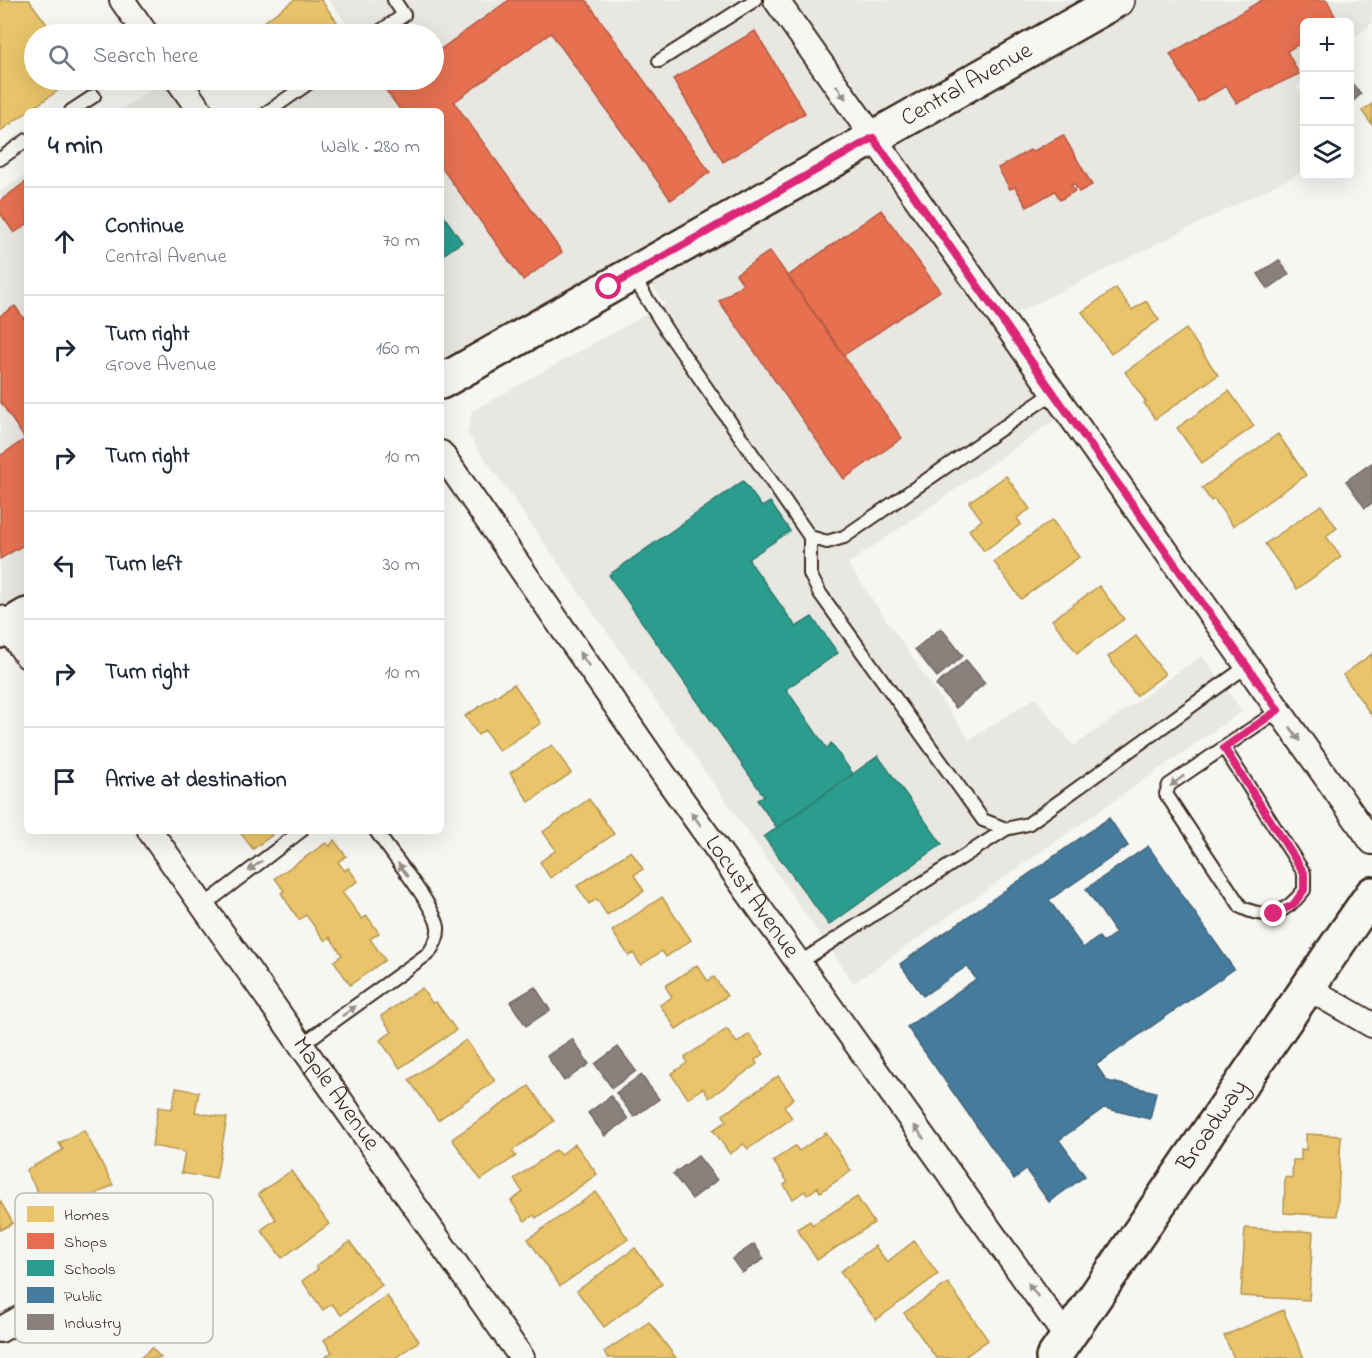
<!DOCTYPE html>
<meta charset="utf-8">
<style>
body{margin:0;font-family:"Indie Flower",sans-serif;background:#f6f6f7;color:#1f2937}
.controls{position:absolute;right:18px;top:18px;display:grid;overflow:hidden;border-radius:9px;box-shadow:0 6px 24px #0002}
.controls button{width:54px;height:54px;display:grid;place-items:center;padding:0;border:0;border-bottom:2px solid #e0e1e3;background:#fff;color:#1f2937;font:30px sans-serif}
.stop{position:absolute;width:18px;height:18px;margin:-14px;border:4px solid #db2777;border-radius:50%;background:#fff}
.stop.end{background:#db2777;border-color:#fff;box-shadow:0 2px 6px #0008}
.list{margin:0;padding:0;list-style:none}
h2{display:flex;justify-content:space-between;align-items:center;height:78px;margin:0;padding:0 24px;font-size:26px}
h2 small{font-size:20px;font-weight:400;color:#747a83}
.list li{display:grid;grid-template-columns:39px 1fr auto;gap:18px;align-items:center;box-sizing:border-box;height:108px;padding:0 24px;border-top:2px solid #e0e1e3}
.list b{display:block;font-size:22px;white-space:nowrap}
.list p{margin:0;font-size:20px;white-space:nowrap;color:#747a83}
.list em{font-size:20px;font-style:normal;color:#747a83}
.icon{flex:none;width:33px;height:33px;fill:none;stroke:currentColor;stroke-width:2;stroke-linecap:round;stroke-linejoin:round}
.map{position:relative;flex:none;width:1372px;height:1358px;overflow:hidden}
.search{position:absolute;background:#fff;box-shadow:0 6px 24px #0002;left:24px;top:24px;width:420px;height:66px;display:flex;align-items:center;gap:15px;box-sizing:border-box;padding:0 21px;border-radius:33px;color:#747a83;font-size:22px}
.panel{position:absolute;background:#fff;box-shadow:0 6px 24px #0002;left:24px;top:108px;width:420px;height:726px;border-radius:9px}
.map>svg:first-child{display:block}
.built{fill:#e8e7e2}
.homes{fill:#e9c46a;stroke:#b59653;stroke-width:1.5}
.shops{fill:#e76f51;stroke:#b35a42;stroke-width:1.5}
.schools{fill:#2a9d8f;stroke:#2f7a6d;stroke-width:1.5}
.public{fill:#457b9d;stroke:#426377;stroke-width:1.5}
.industry{fill:#8a817c;stroke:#726760;stroke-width:1.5}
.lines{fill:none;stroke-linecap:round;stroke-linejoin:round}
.lane-casing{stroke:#3b2a1e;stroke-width:16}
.street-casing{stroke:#3b2a1e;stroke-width:28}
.secondary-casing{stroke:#3b2a1e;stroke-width:38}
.lane{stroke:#f6f6f2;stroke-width:12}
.street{stroke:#f6f6f2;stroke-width:24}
.secondary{stroke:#f6f6f2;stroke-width:33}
.oneway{fill:#989088}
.route{stroke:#db2777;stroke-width:8}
.labels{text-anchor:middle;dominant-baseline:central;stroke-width:6;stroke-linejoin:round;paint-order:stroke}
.street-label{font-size:24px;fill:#3b2a1e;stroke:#f6f6f2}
.key{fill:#f6f6f2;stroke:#beb9b2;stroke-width:1.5}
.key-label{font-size:16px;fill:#3b2a1e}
</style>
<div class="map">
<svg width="1372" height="1358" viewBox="0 0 1372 1358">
<rect width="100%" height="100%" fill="#f6f6f2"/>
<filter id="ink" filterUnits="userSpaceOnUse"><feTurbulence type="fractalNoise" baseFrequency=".0167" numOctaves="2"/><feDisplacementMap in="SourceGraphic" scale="12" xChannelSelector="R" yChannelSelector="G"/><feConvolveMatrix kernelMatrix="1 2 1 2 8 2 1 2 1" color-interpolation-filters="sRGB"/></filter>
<g filter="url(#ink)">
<!-- built -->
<path class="built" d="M329,0h1043v23l-22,19v-20h-46v58l-7,6 7,11v74l-301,149 65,91 -220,153 121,176 66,-42 39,48 128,-91 40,56 -388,272 -387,-550 5,-22 193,-107 -27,-38 -197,112v-267h-187l49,-31h131v-46h-79z
M166,80h14l22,31h-83z
M27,174v439l-27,15v-436z"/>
<!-- homes -->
<path class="homes" d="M0,0h29l25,34h-20v46h39l-73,51z
M294,0h27l25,34h-94l-2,-2z
M1372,104v21l-10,-14z
M1116,288l16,22 14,-9 13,19 -48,34 -29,-42z
M1186,329l32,46 -63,44 -11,-16 2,-1 -21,-30z
M1229,391l25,35 -52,37 -25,-35z
M1278,434l28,41 -73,51 -19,-27 -3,2 -9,-13z
M1006,476l24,33 -13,9 4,6 -37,27 -15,-21 13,-10 -13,-18z
M1321,505l16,23 -11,8 15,21 -44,32 -32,-45z
M1052,520l27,37 -58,42 -27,-37z
M1099,586l25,33 -47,34 -25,-33z
M1136,636l29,38 -29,22 -28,-39z
M1372,654v62l-29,-41z
M514,684l27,39 -42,28 -14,-21 -7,5 -13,-19z
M552,745l19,28 -42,29 -19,-29z
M589,799l25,35 -64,44 -10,-16 16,-12 -13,-18z
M239,831h30l3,4 -19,14z
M334,840l12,16 -8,6 7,9 3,-3 10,13 -16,11 20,27 5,-3 12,17 -9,6 15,21 -35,25 -16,-24 8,-6 -12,-18 -5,4 -19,-26 -7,5 -18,-27 3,-2 -9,-13 51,-35 4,3z
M631,851l12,18 -9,6 10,16 -37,24 -10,-16 -8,5 -12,-18z
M662,897l29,43 -25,17 -4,-6 -21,14 -8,-12 -4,3 -17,-25z
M697,965l11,16 6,-4 13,19 -51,33 -16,-24 12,-8 -7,-11z
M422,988l10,15 4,-1 20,28 -56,38 -20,-28 12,-8 -11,-16z
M727,1029l10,14 12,-9 15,20 -9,6 2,4 -48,34 -6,-10 -15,10 -17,-24 16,-11 -2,-6z
M466,1040l29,41 -57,39 -29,-40z
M778,1076l16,22 -10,8 8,12 -44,31 -4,-5 -14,10 -17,-24 14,-9 -4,-6z
M529,1086l25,35 -42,30 4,5 -35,24 -29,-41z
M176,1088l23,4 -4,20 32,6 -11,61 -35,-6 4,-21 -33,-6 6,-39 14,2z
M84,1130l29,55 -30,16 3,7 -31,16 -29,-54 37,-20 -4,-7z
M826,1133l25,38 -31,21 -2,-5 -11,8 -2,-4 -12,8 -9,-14 4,-3 -15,-21 22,-15 4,5z
M1306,1134l35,2 -4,80 -53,-3 1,-36 7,1 1,-18h8v-11l5,1z
M575,1144l22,30 -61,44 -2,-3 -9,6 -14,-20 12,-9 -9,-13 42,-29 4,5z
M291,1171l38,53 -47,34 -21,-28 15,-11 -18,-25z
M596,1192l32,47 -68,47 -32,-47z
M857,1197l17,26 -57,37 -20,-31 13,-8 2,4z
M0,1201l13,22 -13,7z
M1245,1228l68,4 -4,68 -68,-4z
M914,1241l24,33 -62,46 -36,-48 35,-26 12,16z
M350,1242l32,43 -41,30 -9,-11 -9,6 -21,-29 16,-12 -2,-3z
M635,1248l27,36 -58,43 -27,-36z
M948,1283l40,57 -25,18h-27l-32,-45z
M387,1296l32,45 -24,17h-71l8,-6 -8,-12z
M1283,1310l21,48h-70l-10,-22z
M649,1322l27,36h-68l-4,-6z
M152,1348l9,10h-21z"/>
<!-- shops -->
<path class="shops" d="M509,0h77l124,172 -39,28 -120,-167 -97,69 108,150 -39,28 -82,-113v-56h-40l-16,-22 13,-9h36v-26z
M1262,0h65l11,22h-34v19l-17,10 12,23 -62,29 -11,-17 -28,16 -28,-48z
M755,31l50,82 -82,49 -50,-83z
M1063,135l29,50 -13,7 -5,-8 -3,1 4,6 -15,9 -5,-9 -28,16 -12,-20 -5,2 -12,-21 32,-18 2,2z
M27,181v43l-13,9 -14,-20v-12z
M881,210l59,81 -96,64 -56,-79z
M770,251l132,187 -58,41 -125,-178 24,-17 -7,-10z
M15,306l12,17v220l-27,16v-103l25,-17 -25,-38v-85z"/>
<!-- schools -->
<path class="schools" d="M441,212l21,30 -21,14z
M743,481l19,26 8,-5 20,29 -42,28 48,68 16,-10 26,36 -52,36 41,60 4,-6 22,31 -76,54 -20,-28 7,-4 -155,-221z
M878,756l64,88 -113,81 -65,-88z"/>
<!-- public -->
<path class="public" d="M1109,818l19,28 -79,54 34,48 16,-11 4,5 13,-9 -30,-44 62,-43 86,123 -138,96 11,16 49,11 -6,27 -46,-11 -45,32 26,36 -36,26 -23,-32 -12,9 -107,-152 69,-48 -9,-13 -44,30 -23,-32z"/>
<!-- industry -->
<path class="industry" d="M1350,81l11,13 -11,10z
M1279,260l10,14 -21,15 -10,-15z
M1372,463v40l-7,5 -19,-27z
M941,628l22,28 -26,21 -22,-28z
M966,660l19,23 -29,25 -20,-23z
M535,987l15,23 -24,16 -16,-24z
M572,1039l17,25 -25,17 -17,-25z
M618,1047l18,24 -24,17 -17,-24z
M641,1075l18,24 -25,18 -18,-24z
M611,1096l17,23 -23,17 -17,-23z
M698,1156l19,24 -25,19 -19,-25z
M754,1244l10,15 -22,14 -10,-14z"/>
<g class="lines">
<defs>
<path id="lane" d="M376,34l28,-19 -10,-15
M659,61l96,-61
M71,111l23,-15
M269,111l44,-31
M0,159l27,-19
M632,275l35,56 143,206 17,5 17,-5 209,-144
M810,537v37l9,18 164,228 23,9 22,-5 219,-158
M1224,748l80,125v17c-18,23 -35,31 -63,17l-75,-113 3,-9 110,-75
M203,906l98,-75
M799,963l207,-134
M301,1045l128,-92c5,-8 10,-16 9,-26 -4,-22 -48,-75 -62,-96"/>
<g id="street">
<path d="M122,0l24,34"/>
<path d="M776,0l596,842"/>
<path d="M178,80l22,31"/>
<path id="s1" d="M441,453l221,319 405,566"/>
<path d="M0,618l27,38"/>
<path id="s2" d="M150,831l372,527"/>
<path d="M1308,988l64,37"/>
<path d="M0,1330l128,-73 55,9"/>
</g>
<g id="secondary">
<path id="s3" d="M441,382l676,-382"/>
<path d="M0,631l27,-16"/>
<path id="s4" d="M1053,1358l319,-464"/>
</g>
</defs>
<!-- lane casing -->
<use href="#lane" class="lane-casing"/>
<!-- street casing -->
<use href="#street" class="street-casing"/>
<!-- secondary casing -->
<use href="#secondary" class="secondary-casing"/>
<!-- lane -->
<use href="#lane" class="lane"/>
<!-- street -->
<use href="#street" class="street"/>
<!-- secondary -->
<use href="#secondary" class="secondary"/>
</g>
<!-- one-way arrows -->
<defs><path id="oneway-solid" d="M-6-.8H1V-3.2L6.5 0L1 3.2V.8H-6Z" transform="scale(1.5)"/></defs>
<g class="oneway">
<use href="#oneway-solid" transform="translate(841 92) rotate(55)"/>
<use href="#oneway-solid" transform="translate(584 659) rotate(-125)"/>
<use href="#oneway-solid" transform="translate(1295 734) rotate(55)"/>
<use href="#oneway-solid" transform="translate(1177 781) rotate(142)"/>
<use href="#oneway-solid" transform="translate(696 819) rotate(-126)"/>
<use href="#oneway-solid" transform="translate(255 866) rotate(143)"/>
<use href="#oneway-solid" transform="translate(403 870) rotate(-126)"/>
<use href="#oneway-solid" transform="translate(349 1011) rotate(-36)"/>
<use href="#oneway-solid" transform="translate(919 1132) rotate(-126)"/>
<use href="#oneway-solid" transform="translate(1033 1290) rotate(-126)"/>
</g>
</g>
<g class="lines" filter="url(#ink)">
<!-- route -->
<path class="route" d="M609,287l264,-149 405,572 -54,38 80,125v17l-11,15 -19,9"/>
</g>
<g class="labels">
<!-- street labels -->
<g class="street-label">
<text stroke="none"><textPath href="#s3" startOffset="604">Central Avenue</textPath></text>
<text stroke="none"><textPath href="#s1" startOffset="542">Locust Avenue</textPath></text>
<text stroke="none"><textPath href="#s2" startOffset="322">Maple Avenue</textPath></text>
<text stroke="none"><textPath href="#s4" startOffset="282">Broadway</textPath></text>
</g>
</g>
<!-- legend -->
<rect x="15" y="1193" width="198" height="150" rx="9" class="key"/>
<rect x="27" y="1206" width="27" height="16" fill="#e9c46a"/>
<rect x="27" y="1233" width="27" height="16" fill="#e76f51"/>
<rect x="27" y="1260" width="27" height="16" fill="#2a9d8f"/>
<rect x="27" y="1287" width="27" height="16" fill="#457b9d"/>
<rect x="27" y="1314" width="27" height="16" fill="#8a817c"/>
<g class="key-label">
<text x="64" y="1220">Homes</text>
<text x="64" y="1247">Shops</text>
<text x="64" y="1274">Schools</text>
<text x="64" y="1301">Public</text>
<text x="64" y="1328">Industry</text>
</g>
</svg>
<div class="controls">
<button>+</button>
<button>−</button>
<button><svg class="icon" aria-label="layers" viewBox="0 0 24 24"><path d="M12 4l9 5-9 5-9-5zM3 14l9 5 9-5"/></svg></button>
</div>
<div class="stop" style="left:609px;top:287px"></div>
<div class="stop end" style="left:1274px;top:914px"></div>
<div class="search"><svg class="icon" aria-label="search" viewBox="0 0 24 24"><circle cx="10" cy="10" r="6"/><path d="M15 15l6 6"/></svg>Search here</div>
<section class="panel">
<h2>4 min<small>Walk · 280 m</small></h2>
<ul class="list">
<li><svg class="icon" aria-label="ahead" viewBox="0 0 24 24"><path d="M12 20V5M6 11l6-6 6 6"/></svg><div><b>Continue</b><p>Central Avenue</p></div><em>70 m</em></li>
<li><svg class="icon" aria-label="right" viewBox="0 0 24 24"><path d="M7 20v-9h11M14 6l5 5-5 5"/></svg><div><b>Turn right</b><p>Grove Avenue</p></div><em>160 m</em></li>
<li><svg class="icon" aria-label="right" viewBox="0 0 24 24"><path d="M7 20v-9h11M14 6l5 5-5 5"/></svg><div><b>Turn right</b></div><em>10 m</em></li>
<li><svg class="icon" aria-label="left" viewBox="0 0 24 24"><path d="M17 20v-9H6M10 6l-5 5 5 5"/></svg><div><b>Turn left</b></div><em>30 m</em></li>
<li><svg class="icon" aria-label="right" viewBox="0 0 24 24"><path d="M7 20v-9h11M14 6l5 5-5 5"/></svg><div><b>Turn right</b></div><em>10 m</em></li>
<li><svg class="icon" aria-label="arrive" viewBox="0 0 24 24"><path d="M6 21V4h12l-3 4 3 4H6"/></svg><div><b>Arrive at destination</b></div></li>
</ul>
</section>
</div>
